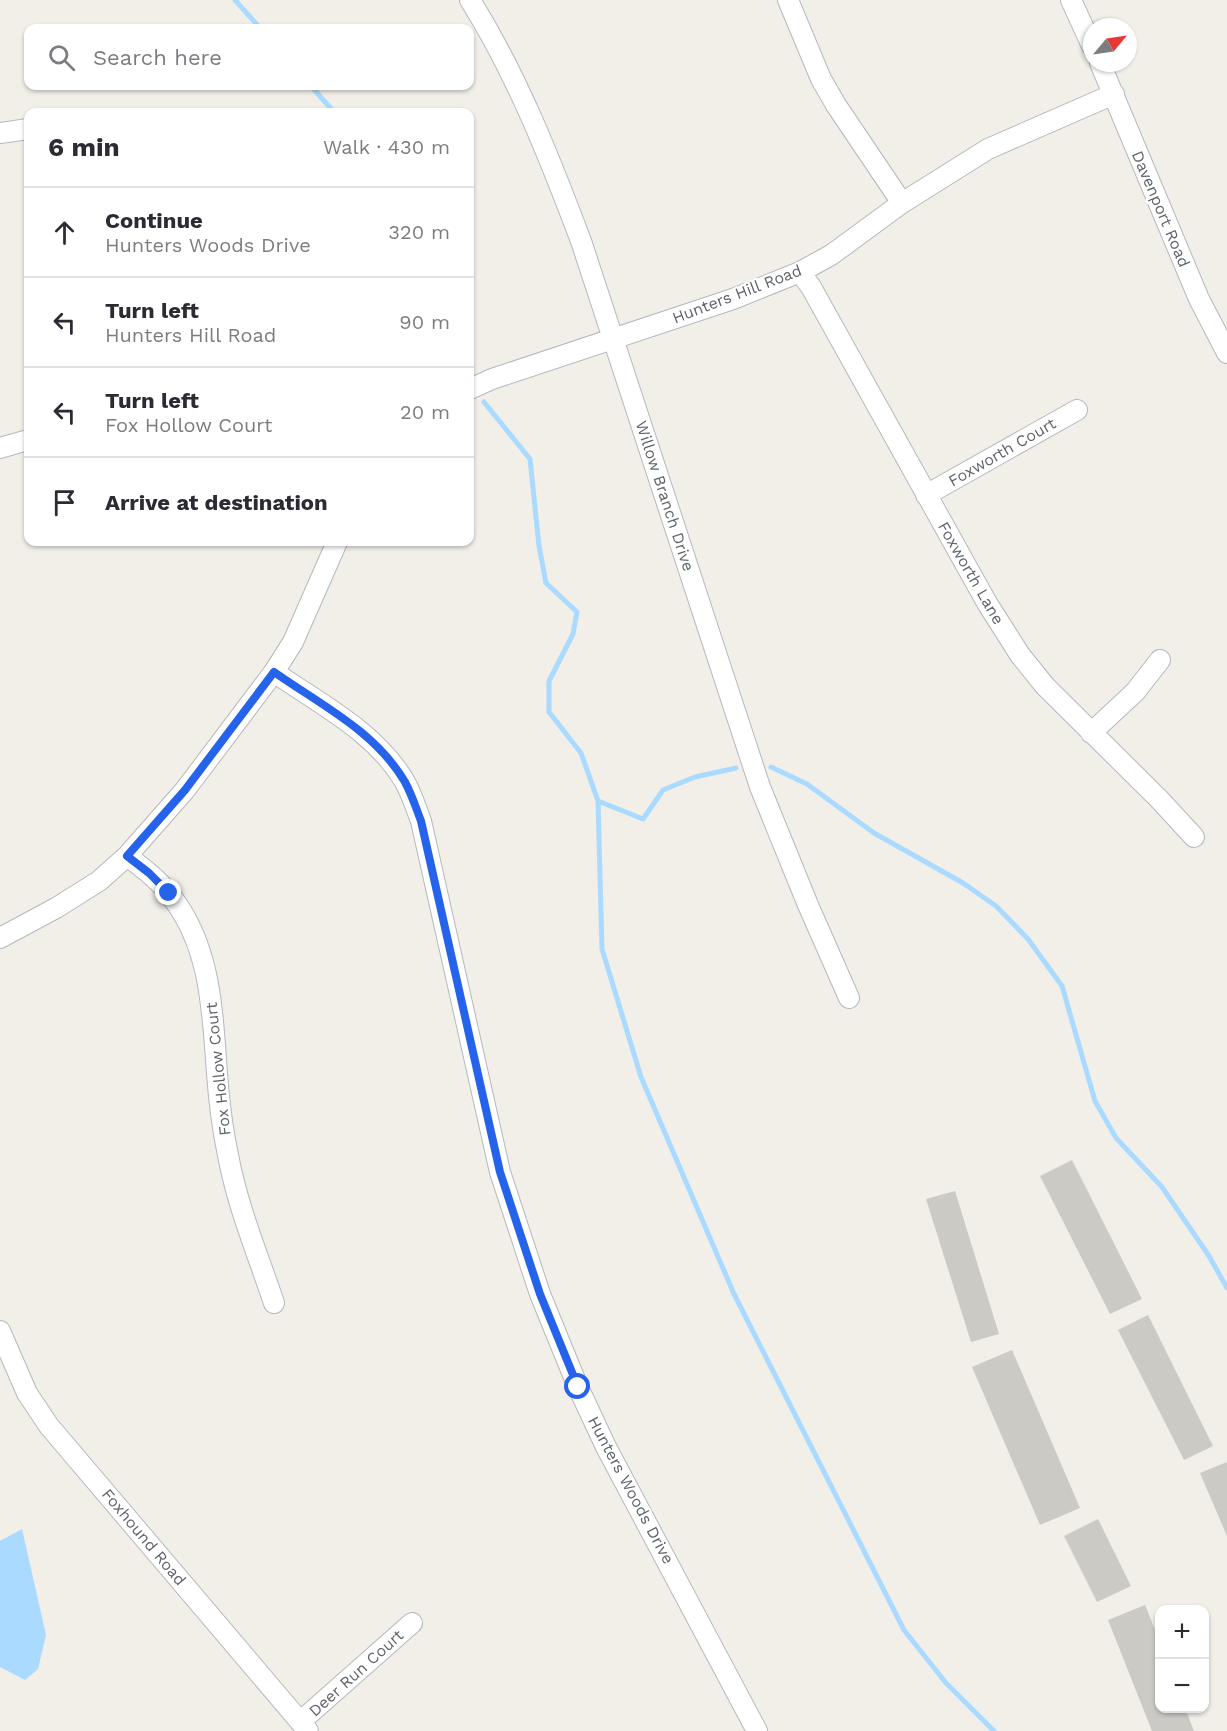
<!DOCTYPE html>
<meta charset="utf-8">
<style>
body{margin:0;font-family:"Work Sans",sans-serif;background:#f2f2f3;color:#2b2b33}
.controls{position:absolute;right:18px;bottom:18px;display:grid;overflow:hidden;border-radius:12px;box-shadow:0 2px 4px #0004}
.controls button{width:54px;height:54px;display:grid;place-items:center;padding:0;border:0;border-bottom:2px solid #e1e1e2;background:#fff;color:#2b2b33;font:30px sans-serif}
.compass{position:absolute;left:1083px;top:18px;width:54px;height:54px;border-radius:50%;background:#fff;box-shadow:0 2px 4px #0004;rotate:61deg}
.stop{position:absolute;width:18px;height:18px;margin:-14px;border:4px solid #2563eb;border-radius:50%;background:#fff}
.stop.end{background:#2563eb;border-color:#fff;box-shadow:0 2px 6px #0008}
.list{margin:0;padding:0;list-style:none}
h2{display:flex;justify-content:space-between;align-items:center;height:78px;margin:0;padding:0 24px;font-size:26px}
h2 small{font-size:20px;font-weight:400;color:#7c7c81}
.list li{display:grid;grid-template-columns:39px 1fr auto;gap:18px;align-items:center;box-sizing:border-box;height:90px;padding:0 24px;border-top:2px solid #e1e1e2}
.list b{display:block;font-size:22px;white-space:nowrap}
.list p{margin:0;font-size:20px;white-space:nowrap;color:#7c7c81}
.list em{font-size:20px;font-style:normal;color:#7c7c81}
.icon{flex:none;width:33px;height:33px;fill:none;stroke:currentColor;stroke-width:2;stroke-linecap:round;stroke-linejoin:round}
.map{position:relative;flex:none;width:1227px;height:1731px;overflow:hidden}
.search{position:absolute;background:#fff;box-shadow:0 2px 4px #0004;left:24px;top:24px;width:450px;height:66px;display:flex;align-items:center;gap:15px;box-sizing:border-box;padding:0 21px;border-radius:12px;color:#7c7c81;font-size:22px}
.panel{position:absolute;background:#fff;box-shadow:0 2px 4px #0004;left:24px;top:108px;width:450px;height:438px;border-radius:12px}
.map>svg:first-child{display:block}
.water{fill:#aadaff}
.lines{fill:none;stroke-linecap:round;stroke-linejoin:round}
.stream{stroke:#aadaff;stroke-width:5}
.building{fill:#cccac5}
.minor-casing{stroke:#b5b8bc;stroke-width:22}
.minor{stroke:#fff;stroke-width:20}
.route{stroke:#2563eb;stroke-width:8}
.labels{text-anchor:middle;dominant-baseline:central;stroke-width:4.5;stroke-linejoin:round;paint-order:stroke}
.street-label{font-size:16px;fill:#5f6368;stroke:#fff}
</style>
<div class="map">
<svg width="1227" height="1731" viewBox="0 0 1227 1731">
<rect width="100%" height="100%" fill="#f1efe8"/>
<!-- water -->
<path class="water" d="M22,1529l24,106 -8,34 -13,11 -25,-13v-126z"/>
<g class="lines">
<!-- stream -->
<path class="stream" d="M235,0l25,28
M311,86l23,26
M484,402l46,57 9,87 7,37 31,29 -4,22 -24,47v31l32,41 17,48 4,148 39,128 93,217 170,336 42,53 48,48
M771,767l36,17 67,49 89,50 33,23 32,33 34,47 33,115 21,37 46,49 47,69 18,32
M598,801l45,18 20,-29 32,-13 41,-9"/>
</g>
<!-- building -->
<path class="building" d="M1072,1160l70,139 -32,15 -70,-138z
M955,1191l44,143 -28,8 -45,-143z
M1148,1315l65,131 -29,14 -66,-130z
M1012,1350l68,158 -40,17 -68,-158z
M1227,1462v74l-27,-63z
M1098,1519l33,67 -34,16 -33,-66z
M1145,1605l15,37v66h25l9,23h-42l-44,-111z"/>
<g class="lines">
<defs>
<path id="minor" d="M470,0c47,75 80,159 111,241l179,546 48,118 41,93
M788,0l33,79 15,26 66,98
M1071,0l21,46
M1100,63l99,236 28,54
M0,133l28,-4
M800,272l11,15 176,316 33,52 25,31 114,113 35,38
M470,389l22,-10 241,-80 67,-27 31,-17 71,-52 86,-54 126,-55
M0,448l28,-8
M926,495l151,-85
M274,672c47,33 101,59 131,110 7,13 11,26 16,39l79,351 40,122 38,93 28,60 151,284
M1091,733l44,-41 25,-32
M127,856c16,12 32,24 44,40 45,57 41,131 48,200 2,20 5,40 9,59 9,50 30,100 46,148
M0,938l56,-30 43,-27 28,-25 58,-66 89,-118 19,-30 44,-100
M0,1331l27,62 22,33 259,305
M300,1722l112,-99"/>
</defs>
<!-- minor casing -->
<use href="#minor" class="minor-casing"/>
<!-- minor -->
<use href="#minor" class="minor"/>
</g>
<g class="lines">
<!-- route -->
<path class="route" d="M169,893l-20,-20 -22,-17 58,-66 89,-118c47,33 101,59 131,110 7,13 11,26 16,39l79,351 40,122 38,93"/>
</g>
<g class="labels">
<!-- street labels -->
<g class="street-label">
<text transform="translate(1161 209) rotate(67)">Davenport Road</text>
<text transform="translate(737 294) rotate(-21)">Hunters Hill Road</text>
<text transform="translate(1002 452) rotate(-30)">Foxworth Court</text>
<text transform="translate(665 496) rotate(72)">Willow Branch Drive</text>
<text transform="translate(971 573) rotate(60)">Foxworth Lane</text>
<text transform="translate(218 1069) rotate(-96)">Fox Hollow Court</text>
<text transform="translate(631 1490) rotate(62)">Hunters Woods Drive</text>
<text transform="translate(144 1537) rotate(50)">Foxhound Road</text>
<text transform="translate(356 1673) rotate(-42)">Deer Run Court</text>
</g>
</g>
</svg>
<div class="controls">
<button>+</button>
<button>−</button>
</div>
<svg class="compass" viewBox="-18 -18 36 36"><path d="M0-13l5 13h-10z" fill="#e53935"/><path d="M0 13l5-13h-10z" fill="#7c7c81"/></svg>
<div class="stop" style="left:578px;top:1387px"></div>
<div class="stop end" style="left:169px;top:893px"></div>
<div class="search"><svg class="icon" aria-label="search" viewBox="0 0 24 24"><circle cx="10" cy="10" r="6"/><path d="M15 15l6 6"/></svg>Search here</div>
<section class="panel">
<h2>6 min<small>Walk · 430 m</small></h2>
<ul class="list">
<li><svg class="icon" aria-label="ahead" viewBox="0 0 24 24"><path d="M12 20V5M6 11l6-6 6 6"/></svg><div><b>Continue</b><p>Hunters Woods Drive</p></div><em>320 m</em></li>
<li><svg class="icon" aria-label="left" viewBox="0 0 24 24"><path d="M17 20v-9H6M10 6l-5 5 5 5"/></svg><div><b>Turn left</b><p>Hunters Hill Road</p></div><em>90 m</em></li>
<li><svg class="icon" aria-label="left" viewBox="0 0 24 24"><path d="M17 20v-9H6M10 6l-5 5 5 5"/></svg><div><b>Turn left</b><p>Fox Hollow Court</p></div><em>20 m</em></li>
<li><svg class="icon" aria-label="arrive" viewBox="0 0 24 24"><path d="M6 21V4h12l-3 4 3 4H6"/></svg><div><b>Arrive at destination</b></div></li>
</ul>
</section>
</div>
